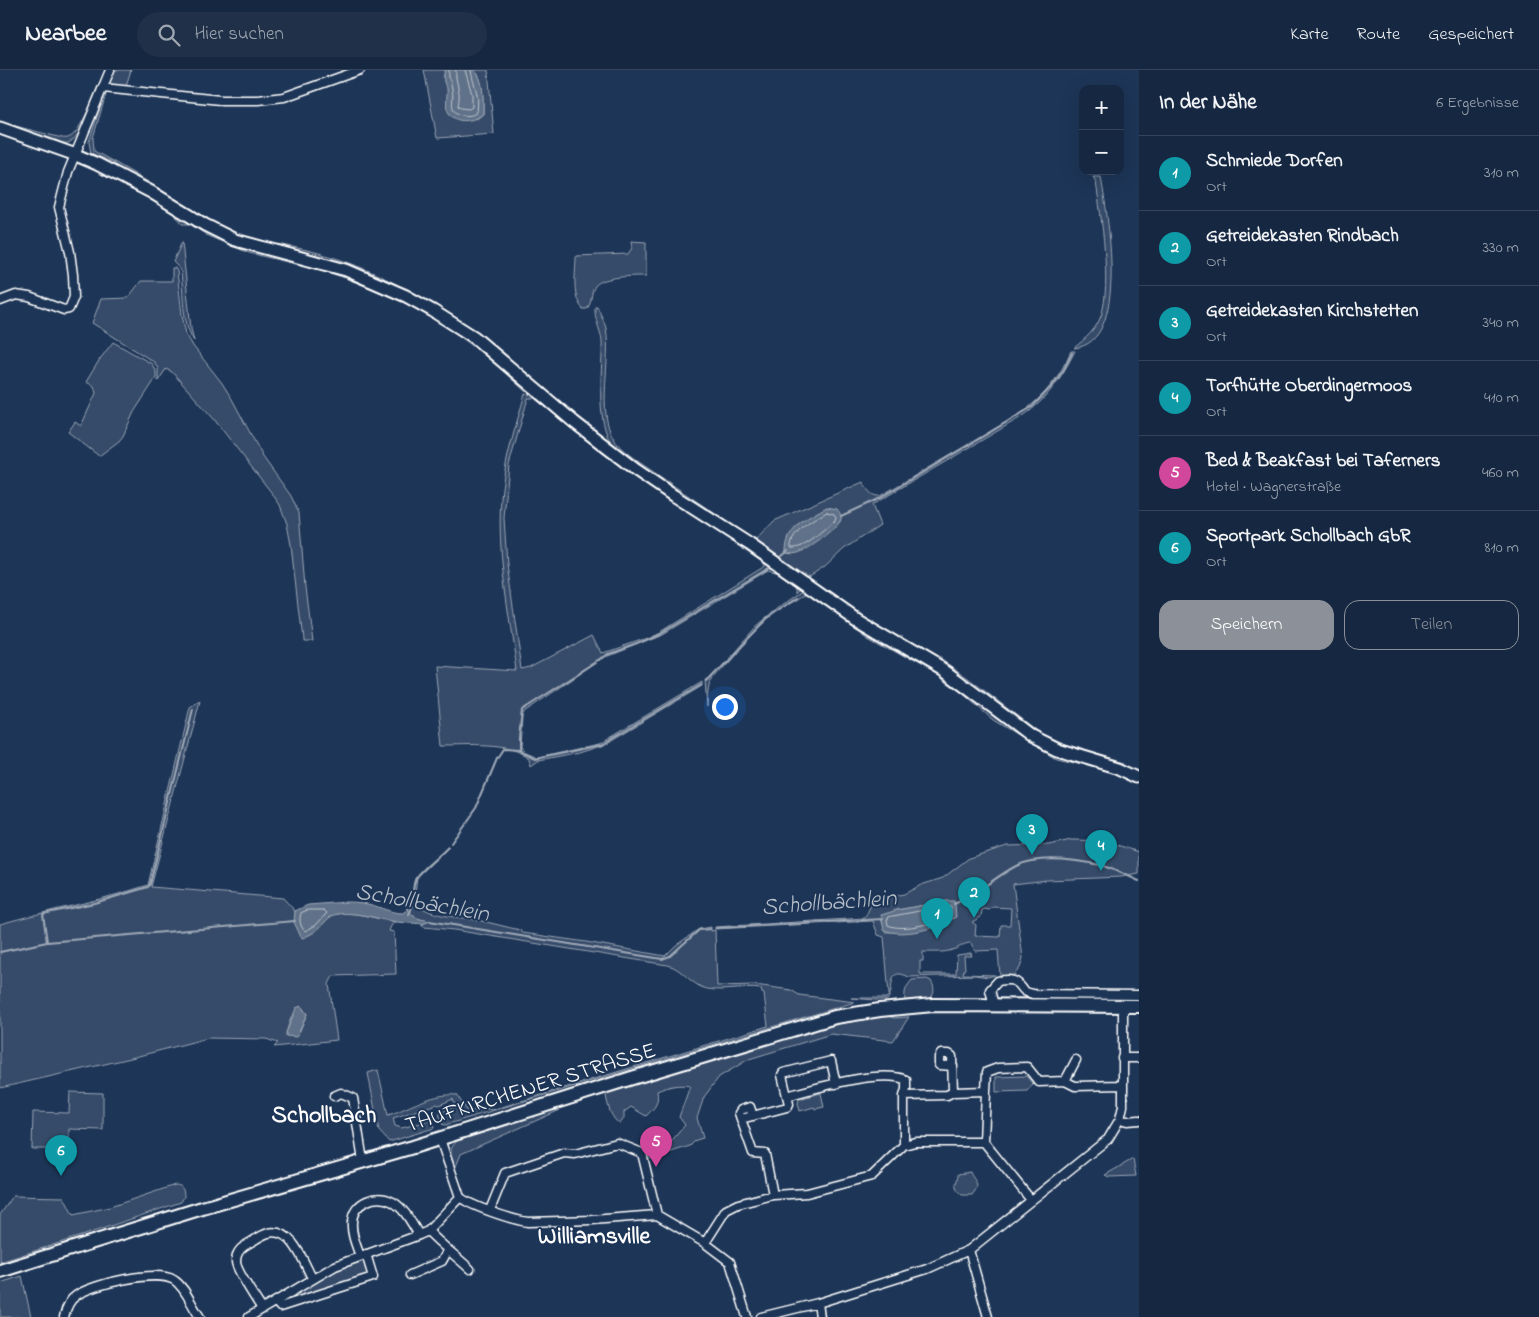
<!DOCTYPE html>
<html lang="de">
<meta charset="utf-8">
<style>
body{margin:0;font-family:"Indie Flower",sans-serif;background:#1f3048;color:#f1f3f6}
.controls{position:absolute;right:15px;top:15px;display:grid;overflow:hidden;border-radius:10px;box-shadow:0 5px 20px #0002}
.controls button{width:45px;height:45px;display:grid;place-items:center;padding:0;border:0;border-bottom:1px solid #35445a;background:#162841;color:#f1f3f6;font:25px sans-serif}
.you{position:absolute;left:724px;top:636px;width:18px;height:18px;margin:-12px;border:4px solid #fff;border-radius:50%;background:#1a73e8;box-shadow:0 0 0 8px #1a73e833}
.badge{display:grid;place-items:center;width:32px;height:32px;border-radius:50%;background:#8c9099;color:#fff;font-size:16px;font-weight:700}
.pin{position:absolute;translate:-50% -41px;filter:drop-shadow(0 1px 2px #0008)}
.pin::after{content:'';position:absolute;top:26px;width:18px;height:15px;background:inherit;clip-path:polygon(0 0,100% 0,50% 100%)}
.list{margin:0;padding:0;list-style:none}
h2{display:flex;justify-content:space-between;align-items:center;height:65px;margin:0;padding:0 20px;font-size:21px}
h2 small{font-size:16px;font-weight:400;color:#9ea6b1}
.list li{display:grid;grid-template-columns:32px 1fr auto;gap:15px;align-items:center;box-sizing:border-box;height:75px;padding:0 20px;border-top:1px solid #35445a}
.list b{display:block;font-size:19px;white-space:nowrap}
.list p{margin:0;font-size:16px;white-space:nowrap;color:#9ea6b1}
.list em{font-size:16px;font-style:normal;color:#9ea6b1}
.actions{display:flex;gap:10px;padding:15px 20px}
.actions a{flex:1;padding:11px 0;border:1px solid #8c9099;border-radius:15px;text-align:center;font-size:18px;color:#8c9099}
.actions .main{background:#8c9099;color:#fff}
.icon{flex:none;width:28px;height:28px;fill:none;stroke:currentColor;stroke-width:2;stroke-linecap:round;stroke-linejoin:round}
.map{position:relative;flex:none;width:1139px;height:1247px;overflow:hidden}
header{display:flex;align-items:center;gap:30px;box-sizing:border-box;height:70px;padding:0 25px;background:#162841;border-bottom:1px solid #35445a}
header strong{font-size:24px}
nav{display:flex;gap:28px;margin-inline-start:auto;font-size:18px}
.search{width:350px;height:45px;background:#1f3048;display:flex;align-items:center;gap:12px;box-sizing:border-box;padding:0 18px;border-radius:28px;color:#9ea6b1;font-size:19px}
main{display:flex}
aside{flex:1;background:#162841}
.map>svg:first-child{display:block}
.green{fill:#364b69;stroke:#9aa5b4;fill-rule:evenodd}
.water{fill:#617289;stroke:#a0aab8}
.lines{fill:none;stroke-linecap:round;stroke-linejoin:round}
.shore{stroke:#c0c7d0;stroke-width:1}
.stream{stroke:#a0aab8;stroke-width:2}
.street-casing{stroke:#fff;stroke-width:11}
.secondary-casing{stroke:#fff;stroke-width:15}
.primary-casing{stroke:#fff;stroke-width:16}
.street{stroke:#1d3557;stroke-width:8}
.secondary{stroke:#1d3557;stroke-width:11}
.primary{stroke:#1d3557;stroke-width:12}
.labels{text-anchor:middle;dominant-baseline:central;stroke-width:4;stroke-linejoin:round;paint-order:stroke}
.street-label{font-size:22px;fill:#fff;stroke:#1d3557}
.water-label{font-size:24px;font-style:italic;fill:#b8c0ca;stroke:#1d3557}
.neighbourhood-label{font-size:24px;font-weight:bold;fill:#fff;stroke:#1d3557}
</style>
<header>
<strong>Nearbee</strong>
<div class="search"><svg class="icon" aria-label="search" viewBox="0 0 24 24"><circle cx="10" cy="10" r="6"/><path d="M15 15l6 6"/></svg>Hier suchen</div>
<nav><a>Karte</a><a>Route</a><a>Gespeichert</a></nav>
</header>
<main>
<div class="map">
<svg width="1139" height="1247" viewBox="0 0 1139 1247">
<rect width="100%" height="100%" fill="#1d3557"/>
<filter id="ink" filterUnits="userSpaceOnUse"><feTurbulence type="fractalNoise" baseFrequency=".02" numOctaves="2"/><feDisplacementMap in="SourceGraphic" scale="10" xChannelSelector="R" yChannelSelector="G"/><feConvolveMatrix kernelMatrix="1 2 1 2 8 2 1 2 1" color-interpolation-filters="sRGB"/></filter>
<g filter="url(#ink)">
<!-- green -->
<path class="green" d="M113,0h18l-6,19 -16,-4v-5z
M424,0h21c-3,10 2,13 3,22 0,4 -1,9 -1,14l30,13 6,-5c0,-13 1,-36 -9,-44h14l6,64 -57,4z
M99,13l1,3c-5,13 -19,53 -32,57 -5,1 -11,-3 -15,-4 -17,-6 -35,-9 -53,-14v-3l62,16c3,0 5,1 8,-1 11,-5 24,-42 29,-54z
M107,21l-14,47 1,13c32,17 64,37 95,56 13,8 26,17 40,23 24,11 52,14 78,20 30,7 61,19 89,34l-17,-4 -152,-48 -114,-67 1,-2 -23,-10 -2,-11 15,-47z
M1093,107h8c6,36 30,166 -27,171 11,-9 22,-18 27,-32 11,-32 0,-99 -5,-134z
M177,142l24,15 142,46 2,5 -24,-8 -72,-17 -41,-17 -18,-12h-8l-2,-4 -4,-3z
M631,171l15,1v34c-11,0 -44,0 -51,10 -5,7 -2,15 -8,23h-4c-12,-13 -7,-36 -7,-53l52,-2 4,-6z
M182,172l9,86 3,13c-13,-21 -10,-45 -13,-69l-3,-5 -5,-5z
M172,198h3l2,3 5,44 4,19 7,12 29,37 10,16 31,58 28,39 8,17 6,74 7,54h-10v-2l-11,-94 -4,-21 -7,-19 -9,-13 -58,-74 -41,-46 -6,-3 -8,12v-13l-4,-6 -62,-39 9,-24 27,-1 13,-17h31z
M348,206l60,25 74,47 44,38v6c-24,-22 -48,-43 -75,-62 -32,-22 -68,-38 -104,-51z
M597,236c3,7 7,15 9,22 6,33 -10,83 8,111 6,10 16,16 25,23l113,77 -2,1c-28,-18 -134,-80 -143,-105 -11,-29 -4,-65 -5,-95 -2,-11 -8,-22 -7,-33z
M113,272l39,22 4,8v6l-22,34 -11,24 -4,5 -20,15 -31,-24 7,-10 6,4 15,-33 -2,-7 -8,-4 14,-23z
M1071,281h4c-13,26 -28,49 -52,65l-151,89 8,20 -36,24 -19,18 -14,9 -8,2 -51,-34 22,-23 89,-39c4,7 8,15 17,14l140,-82c25,-18 39,-36 51,-63zM827,437l14,9 -1,6 -17,16 -25,-13z
M532,321l264,190 5,7 -4,4v-5l-2,-2 -16,-12 -11,-3 -106,64 -57,23 -81,55 -2,6 -2,29 5,5 12,5 63,-14 102,-61v4l-97,58 -25,8 -42,8 -7,5 -2,-7c-22,-16 -60,-12 -86,-12l-8,-80 82,5c-8,-60 -22,-123 -15,-183 4,-32 14,-63 23,-94l4,1zM528,328h6l71,57 160,109v2l-106,66 -13,6 -43,15 -9,-18 -63,33 -9,2 -15,-106 -3,-46 5,-53z
M805,519l132,84v2l-69,-39 -61,-44c-10,9 -23,13 -33,21 -23,19 -42,42 -62,65 -5,10 -4,18 -5,29l-2,-27 5,-3 45,-51 17,-14z
M939,588l29,20 70,54 33,15 55,15 -1,2 -81,-25 -107,-79z
M942,605l56,41 141,65v2l-20,-9 -37,-10 -26,-6 -63,-38 -31,-27 -20,-14z
M200,631l-49,186 132,11 12,13 1,12 9,13c12,-3 16,-12 25,-19 15,-10 48,3 65,5l-4,4 -2,5 5,1 2,42 -63,2 -4,8 8,56 -63,7 4,-4 -12,-4 -58,-1 -77,20 -131,30v-164c49,-14 100,-23 148,-39l42,-178zM301,936l6,8 -10,23 -11,-4 5,-16z
M1071,770c27,0 42,3 68,12v22l-18,3 -74,3 -34,4 10,74 -3,10 -6,7 -14,1 -2,-26 -23,1 -4,-8c-8,0 -11,5 -19,7 -8,3 -19,2 -29,2v9h-3v13h36l1,-19 14,-2 1,3h-8l1,13h-1l-1,5 32,1 -7,2 -13,-2 -66,2c-24,-12 -13,14 -22,23h-12l-24,-2h35l3,-3 -5,-58 -6,-2 -5,-14 -158,8v-2l150,-9 8,-18 31,-6 17,-9 22,-7 26,-20 38,-12 42,-1zM947,831l-28,30 -33,1 -5,-13 16,-9zM993,837l18,1 -1,17h-9l-1,12 -25,-1 1,-11 -4,-3 9,-5 1,-7 3,-1 4,1z
M448,777h1l-32,30 -3,24c15,17 43,15 63,19 15,3 29,7 43,10l3,3 63,9 79,14 10,-10 24,-17 12,-2v4l4,-1 2,56 38,-1 36,5 8,5 56,7 -410,123 -3,-1 -3,-11 16,-6 -2,-8 -14,6 -2,-1 -44,14 2,8 7,2 29,-8 2,3 1,5 -45,14 -10,-11 -11,-58 10,-3 10,45 6,-2c20,-8 41,-20 63,-18l11,17 16,-4 8,2 276,-84 -4,-32 -2,-1 -1,-4c-18,-3 -45,5 -60,-2 -16,-8 -21,-22 -40,-23l-207,-34 -30,-3 -3,-2 8,-4c-8,-1 -15,-3 -21,-10l8,-34z
M927,909l4,2c4,7 4,12 -1,18l-7,2h-18c-1,-10 1,-14 7,-21z
M888,946l6,2 15,-1 -16,24 -62,-7 -82,25 -30,18 -15,20 -7,21 6,20 -7,2 -6,6 -44,14v-7l23,-9 16,-19 -6,-8 11,-31c-12,-2 -21,0 -33,5 2,13 -2,16 -11,25l-15,-9 -7,5v6l-4,6c-9,-5 -12,-18 -14,-28l4,-5 218,-65 42,-8z
M1026,1006l7,8 -6,7 -31,1v-15z
M70,1022l33,1v37l-34,-1v20h-37l1,-37 36,1z
M821,1023l3,14 -9,2 -1,-2 -14,4 -2,-8 1,-4z
M560,1040l-99,44 -6,15c-3,-12 -8,-19 2,-28l93,-30z
M1133,1089l3,17 -27,1 -4,-2z
M970,1102c4,10 12,11 2,23h-10c-11,-9 -4,-12 -4,-21z
M175,1115c8,0 9,6 9,12l-3,5 -97,33 -84,27v-47l13,-19 51,1 9,18 37,-8z
M360,1189l6,4 2,8 -5,6 -75,25 -2,-1c23,-16 47,-33 74,-42z
M22,1206l9,41h-31v-34z"/>
<!-- water -->
<path class="water" d="M445,0h29c11,9 9,31 9,44 -9,7 -26,11 -34,-1 -5,-6 -1,-17 -2,-25 -4,-4 -4,-12 -2,-18z
M827,437l10,2c2,3 5,6 4,10 -3,10 -33,31 -43,34 -4,1 -8,1 -12,0 -1,-25 22,-36 41,-46z
M947,831h7l1,3 1,13c-18,11 -52,21 -72,13l-3,-15 16,-5z
M347,832c10,0 19,1 28,4 10,3 17,7 28,7l5,-5c3,11 13,11 23,13 -10,4 -13,2 -23,2 -25,-1 -46,-12 -70,-9 -10,1 -14,11 -21,16 -4,4 -9,5 -14,8l-2,-1 -7,-15 1,-11 13,-6z
M301,936l6,8 -10,23 -11,-1v-3l9,-22 1,-3z"/>
<g class="lines">
<!-- shore -->
<path class="shore" d="M449,0c-1,10 2,10 3,19 3,10 -5,23 10,26 6,1 10,1 15,-3 3,-20 -4,-26 -6,-42
M456,0c-1,8 1,10 2,18 2,6 1,12 0,18l3,2 8,1 3,-2v-13l-7,-24
M827,442l7,2 2,3 -1,3c-10,9 -30,30 -44,28 -2,-15 25,-30 36,-36z
M947,836l4,1v7c-14,9 -48,18 -63,11l-1,-5 2,-3z
M308,840h16l3,3 -11,12 -11,6c-5,-4 -6,-12 -4,-18z"/>
<!-- stream -->
<path class="stream" d="M841,446l39,-18 152,-91 21,-22 11,-16 8,-16
M781,487l7,-6
M706,611l59,-62 33,-22
M519,681v-13l3,-28 81,-52 5,-4 28,-10 26,-12 107,-64
M451,773l25,-35 21,-50 6,-9 15,1 17,8 67,-14 99,-59
M954,834c22,-9 41,-27 62,-38 23,-11 60,-6 84,-1 13,4 26,10 39,16
M409,845c6,-11 2,-24 6,-35 4,-9 26,-25 33,-33
M429,851l233,38 8,-3 29,-26 11,-1
M716,858l167,-9
M47,872l-4,-28 51,-11 54,-16 2,-3 43,-175
M0,882l47,-10 248,-21"/>
<defs>
<path id="street" d="M103,18l117,12h38l26,-3 76,-27
M0,231l16,-6 13,2 35,13 5,-1 5,-12 -1,-22 -3,-23 -11,-45 9,-35 42,-102
M994,935l-4,-15 8,-9c5,-1 13,-2 18,1 8,5 3,9 17,12l106,1
M1122,988h17
M953,996l-14,-1v-8l2,-3h8l3,2 1,36
M1065,1011l11,-21
M334,1026l7,-3 12,5 10,63
M787,1026l-5,-21 1,-2 48,-12 5,23
M741,1049l-2,-6 2,-3 9,-3 3,9
M1120,1049l7,2 12,-1
M440,1069l20,58c10,9 53,23 68,25l64,-2 65,-5 48,28 25,19 17,55
M984,1072l47,58
M984,1072l2,-51
M904,1075v-49
M773,1125l-8,-41 -12,-1 -12,-34 46,-12 2,-3 -2,-8c26,-7 95,-28 119,-16v9l-2,7 43,-1 6,-3 33,-1 1,-19 11,-4 29,-1 12,15 26,-1 10,5 48,-1
M490,1140l15,-37 59,-20 11,1 42,-11 25,10 15,62
M428,1161c13,14 28,25 42,38
M705,1173l21,-33 12,-6 35,-9 34,-2 65,-17 32,-31 11,-3h69
M969,1180l19,67
M360,1186c-4,-11 -9,-22 -8,-34 1,-20 24,-29 41,-20 12,7 19,22 26,33
M410,1205l32,-14 6,-11
M276,1232l4,5 93,-30 -7,-23
M818,1233l2,14
M262,1239c-5,-8 -26,-39 -26,-47 0,-11 6,-15 15,-20 5,-3 11,-7 17,-9 24,-6 35,28 44,45
M64,1247c2,-9 5,-17 13,-22 16,-11 80,-26 97,-15 12,8 17,25 26,37
M249,1247l86,-51 84,-31 9,-4 32,-34
M761,1247l57,-14 109,-34 42,-19 139,-111 12,-20 3,-13v-100"/>
<path id="secondary" d="M0,58l76,27 21,9 54,28 54,33 30,15 111,30 60,26 27,15 41,26 100,85 62,48 38,26 75,48 107,75 90,53 85,64 26,13 63,19 19,9"/>
<path id="primary" d="M0,1201l199,-62 214,-62 219,-69 203,-61 45,-7 53,-5 206,1"/>
</defs>
<!-- street casing -->
<use href="#street" class="street-casing"/>
<!-- secondary casing -->
<use href="#secondary" class="secondary-casing"/>
<!-- primary casing -->
<use href="#primary" class="primary-casing"/>
<!-- street -->
<use href="#street" class="street"/>
<!-- secondary -->
<use href="#secondary" class="secondary"/>
<!-- primary -->
<use href="#primary" class="primary"/>
</g>
</g>
<g class="labels">
<!-- street labels -->
<g class="street-label">
<text transform="translate(531 1019) rotate(-17)">TAUFKIRCHENER STRASSE</text>
</g>
<!-- water labels -->
<g class="water-label">
<text transform="translate(422 834) rotate(10)">Schollbächlein</text>
<text transform="translate(829 834) rotate(-4)">Schollbächlein</text>
</g>
<!-- neighbourhood labels -->
<g class="neighbourhood-label">
<text x="324" y="1046">Schollbach</text>
<text x="594" y="1167">Williamsville</text>
</g>
</g>
</svg>
<div class="controls">
<button>+</button>
<button>−</button>
</div>
<div class="you"></div>
<div class="pin badge" style="left:937px;top:869px;background:#0f9aa8">1</div>
<div class="pin badge" style="left:974px;top:848px;background:#0f9aa8">2</div>
<div class="pin badge" style="left:1032px;top:785px;background:#0f9aa8">3</div>
<div class="pin badge" style="left:1101px;top:801px;background:#0f9aa8">4</div>
<div class="pin badge" style="left:656px;top:1097px;background:#d1479c">5</div>
<div class="pin badge" style="left:61px;top:1106px;background:#0f9aa8">6</div>
</div>
<aside>
<h2>In der Nähe<small>6 Ergebnisse</small></h2>
<ul class="list">
<li><span class="badge" style="background:#0f9aa8">1</span><div><b>Schmiede Dorfen</b><p>Ort</p></div><em>310 m</em></li>
<li><span class="badge" style="background:#0f9aa8">2</span><div><b>Getreidekasten Rindbach</b><p>Ort</p></div><em>330 m</em></li>
<li><span class="badge" style="background:#0f9aa8">3</span><div><b>Getreidekasten Kirchstetten</b><p>Ort</p></div><em>340 m</em></li>
<li><span class="badge" style="background:#0f9aa8">4</span><div><b>Torfhütte Oberdingermoos</b><p>Ort</p></div><em>410 m</em></li>
<li><span class="badge" style="background:#d1479c">5</span><div><b>Bed &amp; Beakfast bei Taferners</b><p>Hotel · Wagnerstraße</p></div><em>460 m</em></li>
<li><span class="badge" style="background:#0f9aa8">6</span><div><b>Sportpark Schollbach GbR</b><p>Ort</p></div><em>810 m</em></li>
</ul>
<div class="actions"><a class="main">Speichern</a><a>Teilen</a></div>
</aside>
</main>
